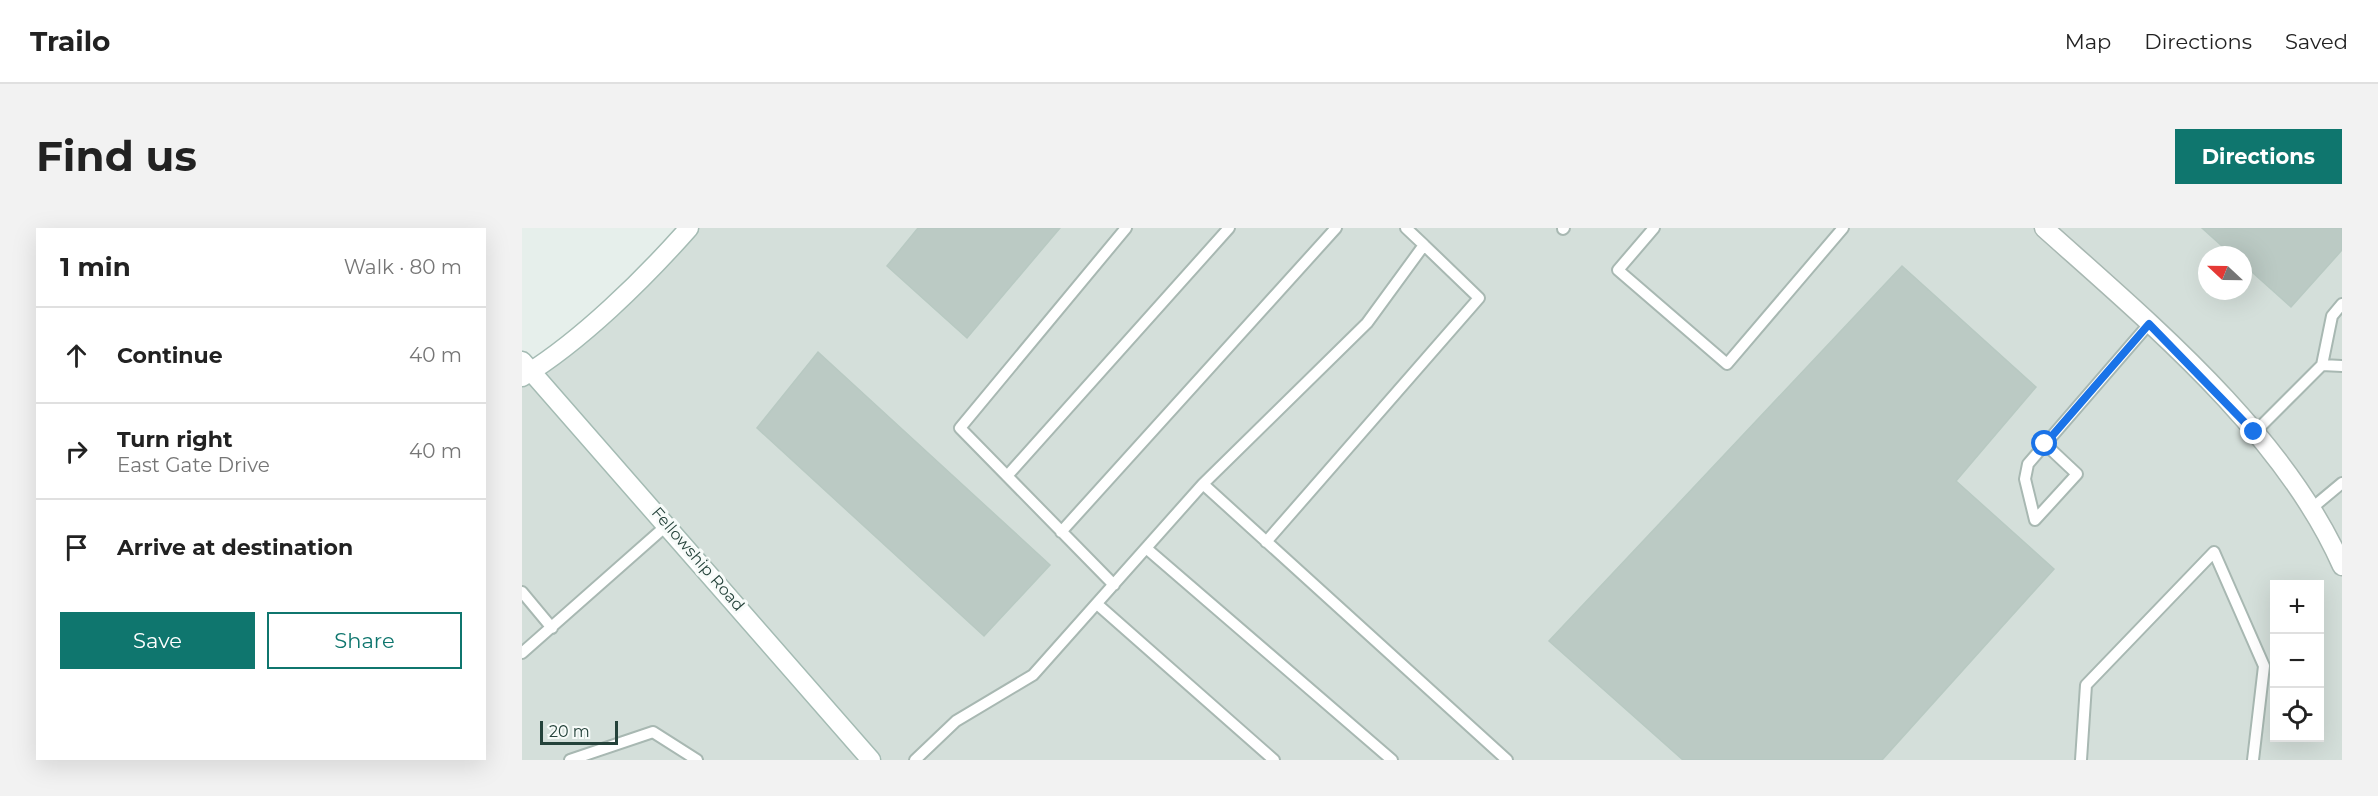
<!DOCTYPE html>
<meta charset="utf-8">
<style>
body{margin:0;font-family:Montserrat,sans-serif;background:#f2f2f2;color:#222}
.controls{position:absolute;right:18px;bottom:18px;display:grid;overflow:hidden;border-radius:0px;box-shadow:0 6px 24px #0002}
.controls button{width:54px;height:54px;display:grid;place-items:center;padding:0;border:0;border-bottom:2px solid #e0e0e0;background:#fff;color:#222;font:30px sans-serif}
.compass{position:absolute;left:1676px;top:18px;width:54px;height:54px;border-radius:50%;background:#fff;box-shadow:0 6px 24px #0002;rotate:292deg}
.scale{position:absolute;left:18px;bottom:15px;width:78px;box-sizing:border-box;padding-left:6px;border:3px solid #24423a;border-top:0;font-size:16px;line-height:21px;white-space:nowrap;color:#24423a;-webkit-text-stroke:4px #f7fbf9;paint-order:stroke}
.stop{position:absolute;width:18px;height:18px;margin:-14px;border:4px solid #1a73e8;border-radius:50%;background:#fff}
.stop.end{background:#1a73e8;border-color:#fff;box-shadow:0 2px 6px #0008}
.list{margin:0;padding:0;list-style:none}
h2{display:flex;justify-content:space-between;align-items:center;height:78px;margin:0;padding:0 24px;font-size:26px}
h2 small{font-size:20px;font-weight:400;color:#767676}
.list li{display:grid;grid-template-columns:39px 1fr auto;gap:18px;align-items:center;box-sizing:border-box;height:96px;padding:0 24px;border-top:2px solid #e0e0e0}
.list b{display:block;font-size:22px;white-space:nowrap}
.list p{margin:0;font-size:20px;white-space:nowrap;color:#767676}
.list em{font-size:20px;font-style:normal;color:#767676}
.actions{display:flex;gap:12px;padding:18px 24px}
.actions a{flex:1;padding:14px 0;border:2px solid #0f766e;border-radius:0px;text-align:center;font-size:21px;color:#0f766e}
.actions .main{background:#0f766e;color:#fff}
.icon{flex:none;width:33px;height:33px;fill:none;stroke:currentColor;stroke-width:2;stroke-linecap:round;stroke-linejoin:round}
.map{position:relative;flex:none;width:1820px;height:532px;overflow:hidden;border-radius:0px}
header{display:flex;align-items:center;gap:36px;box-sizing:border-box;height:84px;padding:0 30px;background:#fff;border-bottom:2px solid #e0e0e0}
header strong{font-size:28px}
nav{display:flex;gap:33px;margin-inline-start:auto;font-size:21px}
.intro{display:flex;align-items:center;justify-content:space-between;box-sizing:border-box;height:144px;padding:0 36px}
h1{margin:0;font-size:42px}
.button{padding:15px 27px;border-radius:0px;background:#0f766e;color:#fff;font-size:21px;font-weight:700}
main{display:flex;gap:36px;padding:0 36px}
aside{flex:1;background:#fff;border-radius:0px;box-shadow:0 6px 24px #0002}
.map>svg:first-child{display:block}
.built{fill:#d4dfda;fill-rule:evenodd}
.building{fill:#bbcac4;stroke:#b8c9c2;stroke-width:1.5}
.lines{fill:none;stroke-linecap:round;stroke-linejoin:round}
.lane-casing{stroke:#a8b8b2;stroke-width:14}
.street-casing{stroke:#a8b8b2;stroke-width:21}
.secondary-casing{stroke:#a4bbb3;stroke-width:21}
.lane{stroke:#fff;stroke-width:10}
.street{stroke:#fff;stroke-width:18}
.secondary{stroke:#fff;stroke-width:18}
.route{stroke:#1a73e8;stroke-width:8}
.labels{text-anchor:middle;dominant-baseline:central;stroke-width:6;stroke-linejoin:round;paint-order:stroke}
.street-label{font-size:16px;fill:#24423a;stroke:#f7fbf9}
</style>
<header>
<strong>Trailo</strong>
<nav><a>Map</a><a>Directions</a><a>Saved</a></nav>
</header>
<div class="intro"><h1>Find us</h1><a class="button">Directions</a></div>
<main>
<aside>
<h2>1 min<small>Walk · 80 m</small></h2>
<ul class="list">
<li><svg class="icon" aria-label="ahead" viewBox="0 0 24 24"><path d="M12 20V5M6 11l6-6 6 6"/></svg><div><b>Continue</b></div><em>40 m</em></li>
<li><svg class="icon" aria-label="right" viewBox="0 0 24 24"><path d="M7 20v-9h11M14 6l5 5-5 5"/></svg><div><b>Turn right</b><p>East Gate Drive</p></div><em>40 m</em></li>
<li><svg class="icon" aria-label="arrive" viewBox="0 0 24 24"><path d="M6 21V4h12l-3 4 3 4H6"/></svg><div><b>Arrive at destination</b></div></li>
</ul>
<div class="actions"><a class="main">Save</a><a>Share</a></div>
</aside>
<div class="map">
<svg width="1820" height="532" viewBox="0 0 1820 532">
<rect width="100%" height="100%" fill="#e6efeb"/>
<!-- built -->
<path class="built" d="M159,0h1661v532h-1820v-383l84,-67zM1685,27h36v36h-36zM1752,356h46v153h-46z"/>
<!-- building -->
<path class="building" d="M396,0h142l-93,110 -80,-72z
M1680,0h140v22l-51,57 -48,-43v-9h-11z
M1380,38l134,121 -80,94 98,88 -172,191h-199l-134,-119z
M296,124l232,213 -66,71 -227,-208z"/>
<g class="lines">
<defs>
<path id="lane" d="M1132,0l-36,42 109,94 116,-136
M1041,1l1,-1
M1800,137l20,1
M1732,205l68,-68 10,-49 10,-12
M1523,216l32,30 -42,46 -10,-41 3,-15 121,-140
M485,248l222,-248
M681,256l164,-161 57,-78 -18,-17
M1790,280l30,-25
M539,304l275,-304
M744,314l213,-244 -55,-53
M624,320l246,212
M592,357l-154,-157 166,-200
M0,364l30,36
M575,376l177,156
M0,425l145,-128
M48,532l83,-28 44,28
M393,532l41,-39 77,-46 170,-191 304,276
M1559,532l5,-75 128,-133 50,114 -11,94"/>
<path id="street" d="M1522,0c106,95 240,206 298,338"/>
<path id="secondary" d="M0,133l349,399
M0,149c58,-35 122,-98 167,-149"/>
</defs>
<!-- lane casing -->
<use href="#lane" class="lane-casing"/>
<!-- street casing -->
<use href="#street" class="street-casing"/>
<!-- secondary casing -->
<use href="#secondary" class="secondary-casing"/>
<!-- lane -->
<use href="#lane" class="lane"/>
<!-- street -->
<use href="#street" class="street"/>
<!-- secondary -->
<use href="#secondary" class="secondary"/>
</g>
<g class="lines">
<!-- route -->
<path class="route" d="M1523,216l104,-120 105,108"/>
</g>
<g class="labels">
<!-- street labels -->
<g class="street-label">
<text transform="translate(176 331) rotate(49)">Fellowship Road</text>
</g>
</g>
</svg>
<div class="controls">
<button>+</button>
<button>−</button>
<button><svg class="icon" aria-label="locate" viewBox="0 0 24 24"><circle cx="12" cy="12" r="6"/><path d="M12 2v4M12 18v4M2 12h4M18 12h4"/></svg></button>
</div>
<svg class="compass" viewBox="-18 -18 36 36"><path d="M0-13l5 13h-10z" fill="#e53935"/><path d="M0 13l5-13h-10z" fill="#767676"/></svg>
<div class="scale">20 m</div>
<div class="stop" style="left:1523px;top:216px"></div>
<div class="stop end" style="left:1732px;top:204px"></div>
</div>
</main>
